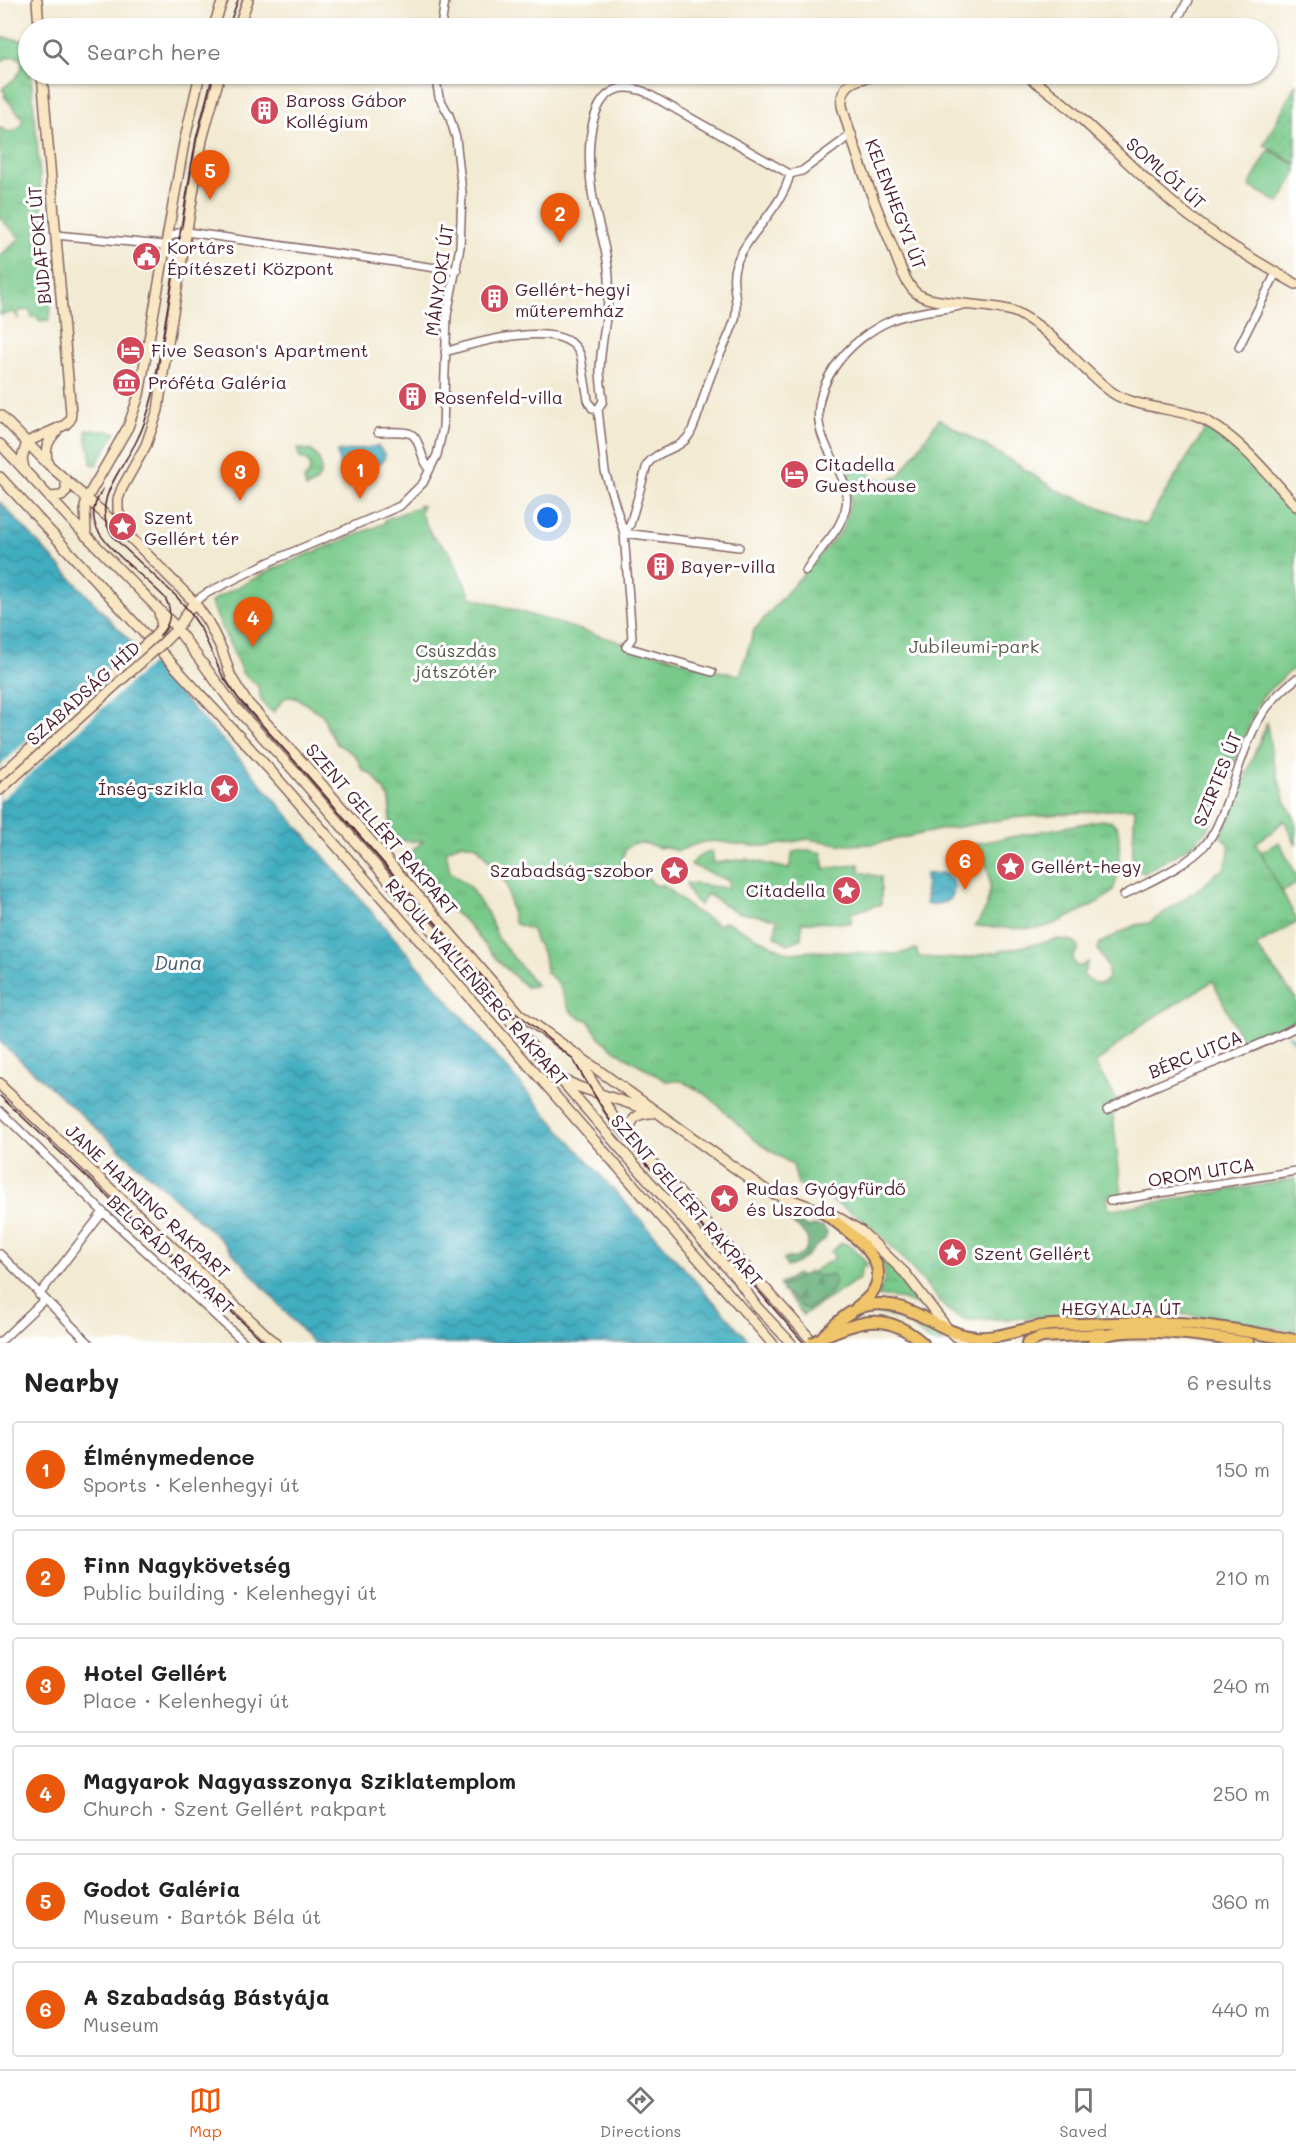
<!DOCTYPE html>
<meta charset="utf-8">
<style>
body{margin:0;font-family:Mali,sans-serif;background:#f6f6f6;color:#222}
.you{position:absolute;left:548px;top:518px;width:21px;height:21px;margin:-15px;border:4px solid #fff;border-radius:50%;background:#1a73e8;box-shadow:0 0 0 9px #1a73e833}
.badge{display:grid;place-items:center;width:39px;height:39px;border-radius:50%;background:#ea580c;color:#fff;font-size:20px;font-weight:700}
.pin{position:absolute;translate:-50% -50px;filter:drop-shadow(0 2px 3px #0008)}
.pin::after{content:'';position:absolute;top:32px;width:21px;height:18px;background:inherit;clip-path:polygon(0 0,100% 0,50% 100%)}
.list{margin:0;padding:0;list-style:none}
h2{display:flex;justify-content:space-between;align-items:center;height:78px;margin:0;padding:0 24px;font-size:26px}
h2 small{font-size:20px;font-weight:400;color:#767676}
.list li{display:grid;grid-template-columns:39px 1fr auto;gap:18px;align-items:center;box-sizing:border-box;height:96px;margin:0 12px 12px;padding:0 12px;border:2px solid #e0e0e0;border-radius:6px}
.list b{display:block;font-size:22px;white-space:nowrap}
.list p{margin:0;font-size:20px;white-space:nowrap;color:#767676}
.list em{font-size:20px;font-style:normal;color:#767676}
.icon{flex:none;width:33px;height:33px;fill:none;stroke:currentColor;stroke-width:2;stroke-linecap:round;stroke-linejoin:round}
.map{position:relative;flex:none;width:1296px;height:1343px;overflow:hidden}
.search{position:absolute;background:#fff;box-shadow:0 2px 4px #0004;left:18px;right:18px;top:18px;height:66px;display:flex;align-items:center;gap:15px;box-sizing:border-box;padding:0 21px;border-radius:33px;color:#767676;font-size:22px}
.sheet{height:726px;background:#fff}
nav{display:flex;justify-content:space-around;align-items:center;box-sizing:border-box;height:84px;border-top:2px solid #e0e0e0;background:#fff;font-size:16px;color:#767676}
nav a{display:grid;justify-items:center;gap:3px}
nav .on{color:#ea580c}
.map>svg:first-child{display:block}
.grass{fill:url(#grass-tufts);stroke:#61745a;stroke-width:1.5}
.forest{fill:url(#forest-firs);stroke:#566650;stroke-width:1.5}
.garden{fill:url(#garden-dots);stroke:#61745a;stroke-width:1.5}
.pitch{fill:#78c98a;stroke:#61745a;stroke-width:1.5}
.water{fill:url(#water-waves);stroke:#466676;stroke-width:1.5}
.pier{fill:#f2ead2}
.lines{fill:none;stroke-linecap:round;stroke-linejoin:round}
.stream{stroke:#41adc0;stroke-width:2}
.street-casing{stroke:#856665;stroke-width:10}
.secondary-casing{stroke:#856665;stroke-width:12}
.primary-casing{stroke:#856665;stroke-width:14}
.street{stroke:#fff;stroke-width:7}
.secondary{stroke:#f9e7c3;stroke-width:9}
.primary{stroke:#f0c469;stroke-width:10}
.tram{stroke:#4a1f2b;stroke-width:1.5}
.secondary-bridge-casing{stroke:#856665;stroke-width:12;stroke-linecap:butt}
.primary-bridge-casing{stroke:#856665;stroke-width:14;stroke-linecap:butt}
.secondary-bridge{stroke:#f9e7c3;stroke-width:9}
.primary-bridge{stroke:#f0c469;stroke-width:10}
.labels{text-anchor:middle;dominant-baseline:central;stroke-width:6;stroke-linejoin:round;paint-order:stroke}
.poi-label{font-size:18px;fill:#4a1f2b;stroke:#fff;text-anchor:start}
.street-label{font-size:18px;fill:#4a1f2b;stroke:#fff}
.park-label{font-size:18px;fill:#5a5a4c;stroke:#fff}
.water-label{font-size:20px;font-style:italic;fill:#465f6e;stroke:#fff}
</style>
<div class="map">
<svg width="1296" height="1343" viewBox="0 0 1296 1343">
<defs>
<pattern id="grass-tufts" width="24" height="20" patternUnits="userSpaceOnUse" patternTransform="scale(1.5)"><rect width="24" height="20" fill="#78c98a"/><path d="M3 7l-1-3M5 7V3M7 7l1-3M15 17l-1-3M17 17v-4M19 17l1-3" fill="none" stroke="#69ac77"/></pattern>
<pattern id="forest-firs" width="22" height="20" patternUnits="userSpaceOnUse" patternTransform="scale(1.5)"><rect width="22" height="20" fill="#62ad76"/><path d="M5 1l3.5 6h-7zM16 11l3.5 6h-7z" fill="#538c61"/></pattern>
<pattern id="garden-dots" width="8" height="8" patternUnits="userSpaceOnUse" patternTransform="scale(1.5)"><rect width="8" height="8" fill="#78c98a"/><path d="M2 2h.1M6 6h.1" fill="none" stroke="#69ac77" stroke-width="1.8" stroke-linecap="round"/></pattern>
<pattern id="water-waves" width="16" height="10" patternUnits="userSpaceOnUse" patternTransform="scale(1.5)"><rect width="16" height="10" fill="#41adc0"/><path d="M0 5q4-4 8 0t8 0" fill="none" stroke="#388c9c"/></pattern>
</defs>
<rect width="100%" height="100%" fill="#fff"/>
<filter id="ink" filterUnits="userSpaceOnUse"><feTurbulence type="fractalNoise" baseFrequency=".0167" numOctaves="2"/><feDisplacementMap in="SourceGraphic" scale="12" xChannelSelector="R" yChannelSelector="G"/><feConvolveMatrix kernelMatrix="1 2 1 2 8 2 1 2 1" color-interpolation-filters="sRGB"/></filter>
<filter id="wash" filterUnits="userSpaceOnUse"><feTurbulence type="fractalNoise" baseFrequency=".008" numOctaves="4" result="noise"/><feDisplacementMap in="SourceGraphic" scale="24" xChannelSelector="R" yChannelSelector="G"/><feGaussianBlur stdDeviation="1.35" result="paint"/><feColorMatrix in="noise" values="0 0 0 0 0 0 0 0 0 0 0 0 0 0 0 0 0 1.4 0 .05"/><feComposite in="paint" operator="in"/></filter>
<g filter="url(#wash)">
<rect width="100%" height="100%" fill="#f2ead2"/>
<!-- grass -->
<path class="grass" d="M0,37l28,4v33h3l13,150 -2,2 -6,1 1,16h7l2,3 5,65 -2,9 -10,1 -1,-4h-6l-2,-7 -12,1 1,8 -5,-7 -14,3v-59l20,-18 -20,-20v-91c10,8 21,5 23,-8l-19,-23 2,-2 -4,-5c9,-8 25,-17 18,-30l-6,-3 -8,2 -6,5z
M939,419l76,44 41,27 89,35 61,-97 34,26 22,23 34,40v149l-29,26 -8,10 -51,127 -17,17 -47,27 -8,-3 -4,-10 3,-52 -123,10 -72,12 -67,14 -27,1 -38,-6 -37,7h-20l-37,-5 -15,2 -21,8 -15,-4 -4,1c-20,-8 -36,-9 -37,18h4l10,10 14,3 3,5 8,2 1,-2 31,26 26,15 4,-3 6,1 48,25 14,5 22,-2 86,3 17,-5 3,8 42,2 98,-20 13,2 6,5v5l-5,5 1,7 5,4 9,-5 -5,14 12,7 6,1 7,-6v-10l-10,-19 2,-6 35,-18 14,-2 56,-39 11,-11 7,-3 5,-11 1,-13 -8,-10 46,-113 5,33 12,42 12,24v23l-12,-25 -11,11 -17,12 40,75v5l-40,23 40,53v20l-52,27 -31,-65 -69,42 -49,41 24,40 -7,4 10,87 -15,2 2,13 187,-31v152l-81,-13 -36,-4 -212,6c-22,-6 -30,-23 -44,-39 -16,-18 -40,-46 -59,-60 -23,-17 -40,-25 -66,-36l-5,-20 -37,-24 -49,-46 -25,-14h-16l-50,-30 -17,-14 -11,-17c-26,-6 -18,-19 -31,-37 -2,-4 -7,-7 -11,-10l-2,-18 -9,-15 -3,-10 -18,-7 -8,-40 -29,-37 -16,-3 -15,8 4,21 19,14 19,28 11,26 38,46 -11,1 -28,-26 -32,-39 -39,-32 -6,-16 -14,-15 4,-7 12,-11h-22l-11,-10v-32l-17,-24 -10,-5 -8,-15 -19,-12 -9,-16 -4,-12 -23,-15 -8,-3 -8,1 -10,14 -7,-3 -6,-9 -3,-14 -15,-12 -32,-71 5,-5 59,-30 110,-45 -1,-3 34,-13 1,-2 4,1 -3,6 12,24 17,15 22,46 242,73 27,5 14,-45 88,-100 8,-26v-12l-7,-21 17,-5 14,11 10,5 15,-6z
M87,430l29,2 -20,33 -5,-1 -1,-17h-2l-2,-16z
M297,448l15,3c14,12 12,31 -6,37l-2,-9 5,-5 1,-9 -4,-5 -6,-2z
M1102,820l8,1 7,5c4,13 3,58 -7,68 -7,7 -55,31 -66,33 -22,4 -47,0 -69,-1 19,-24 23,-63 -7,-81z
M808,850l14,3 3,16 34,-5 1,8 21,5v27l-30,9v10l-49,-1 -1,17 -13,5 -13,-8 2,-17 -41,-7 -29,-18 -7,11c-8,-6 -12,-12 -14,-22l42,5 1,-7 -38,-16c5,-8 12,-12 21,-14l2,12 32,-4 43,10 4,-17z
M844,1243c10,3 20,15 24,24l-5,-1 -4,13 -56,36 -24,-30 18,-11 5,4 30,-18 3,-3 -4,-5 9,-8z
M883,1258l40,46 -1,3 -25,-9 -19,-2c5,-13 11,-22 3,-36z
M883,1310c26,3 43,16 62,33h-13c-19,-17 -39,-32 -66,-30z"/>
<!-- forest -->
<path class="forest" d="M782,1214l27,14 2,-2 12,1 4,5c0,10 -6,9 -12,15 -8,9 -15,17 -28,20l-4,-7 4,-2h9l10,-8c8,-18 -13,-25 -26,-34z
M809,1272l9,4 15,-2c8,17 -14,27 -26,35 -12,-3 -14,-15 -24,-17l-1,-6z"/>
<!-- garden -->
<path class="garden" d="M1296,83v81l-32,-19z"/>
<!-- pitch -->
<path class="pitch" d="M1269,150l27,15v9l-17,29 -30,-17z
M1279,842l17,33v9l-14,8 -21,-40z"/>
<!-- water -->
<path class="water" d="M378,446l7,9 -1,5 -4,4 -40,6 -3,-18z
M0,502l231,247 323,374 197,220h-438l-91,-102 -222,-199z
M942,873c13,4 18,22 3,29 -6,3 -13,2 -19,2l-1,-30z"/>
<!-- pier -->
<path class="pier" d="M135,643l18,19 -153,139v-35l72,-68z"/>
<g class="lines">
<!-- stream -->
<path class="stream" d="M1289,1035l7,8
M929,1268l8,-6"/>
</g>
</g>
<g filter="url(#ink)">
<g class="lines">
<defs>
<path id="street" d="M441,28l4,-28
M1173,28l15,-28
M55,235l119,11 11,-5
M169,237l9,-4 9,-1 270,39
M1239,347l37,-74
M445,352c29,-9 124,-37 136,5l7,43 4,8 6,1
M378,432c10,0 21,-1 30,1 13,2 11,26 22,36
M624,533l-19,-61 -7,-63 5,-8c-1,-10 -3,-21 -3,-32 1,-30 10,-60 9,-91 -1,-29 -13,-57 -17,-86 -6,-38 -7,-123 53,-100l145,82 12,-3 50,-37
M624,533l115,14
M806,571c12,-23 35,-38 40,-65 4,-24 -15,-47 -23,-68 -19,-49 26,-100 69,-118 21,-9 45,-9 67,-14
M194,602l13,-9 62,-31 131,-56 23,-23 14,-28 6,-27 4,-113 13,-68 2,-55 -6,-54 -7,-23 -10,-18 -4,-23
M712,672l-86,-25 6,-9 -8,-105 6,-8 17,-60c10,-16 33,-14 43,-31 9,-17 13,-38 20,-56 7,-20 19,-39 25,-59 5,-18 -6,-37 1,-55 13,-33 46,-55 54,-90
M1124,895c24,-13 65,-30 81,-50 12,-14 18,-33 24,-49 18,-50 23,-84 67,-117
M1107,1110c60,-34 128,-51 189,-83
M0,1111l103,101 142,131
M1110,1201l186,-30
M0,1254l89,89
M39,1295l64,-83
M0,1342l44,-42"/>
<path id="secondary" d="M37,0l2,28
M213,28l10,-28
M238,28l10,-28
M889,74c-20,3 -50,3 -47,32 13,46 30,92 49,137 6,15 12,36 23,48 14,16 77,11 101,21 38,17 65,58 98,81 21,14 58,15 82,23 37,13 76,61 101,90
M1024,74c50,32 90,78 135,117 41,37 89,66 137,93
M0,415l49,50 77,68 68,69 14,20 14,28 9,27 15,24 59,64 215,249 247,177 69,25 25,15 44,42 43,56 15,14
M0,444l68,73 106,108 61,82 60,65 330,382 113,126 19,27 34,36
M48,464c-4,-14 -1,-23 9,-33
M24,469l-2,-11 5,-16 38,-17 5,-5 1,-7 -29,-339
M0,477l270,293 502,573
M50,497l12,-1 4,-5v-10
M125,531l-7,-21v-11l4,-11 24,-43 12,-35 7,-50 37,-220 18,-66
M86,536l-1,-29 2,-9 41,-71 11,-32 45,-252 16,-69
M155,636l7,-10 -3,-14
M162,644l15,-15 17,-27
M0,790l119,-108
M578,1058l39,65 197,220
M566,1081l13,6 67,22
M0,1083l3,5 272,255
M629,1136c1,-16 6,-23 23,-23"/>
<path id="primary" d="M820,1210c22,18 78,49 51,84 -4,5 -9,9 -14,13
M827,1335c39,-17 62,-21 96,8
M821,1338c13,-13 29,-30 48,-33 43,-7 67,29 107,32 26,2 50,-11 76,-12 42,-1 85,-4 127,-2 39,2 78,11 117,17
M1027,1343l15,-6 61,-3
M1093,1343c18,-23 128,-5 156,0"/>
</defs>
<!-- street casing -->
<use href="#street" class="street-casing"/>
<!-- secondary casing -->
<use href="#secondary" class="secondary-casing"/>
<!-- primary casing -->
<use href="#primary" class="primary-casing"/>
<!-- street -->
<use href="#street" class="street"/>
<!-- secondary -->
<use href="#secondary" class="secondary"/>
<!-- primary -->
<use href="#primary" class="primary"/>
<!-- tram -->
<path class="tram" d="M228,28l10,-28
M213,74l-17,65 -43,255c-4,16 -9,33 -17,48 -16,31 -48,63 -21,97l61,57 13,15 11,16 23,50 15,21 63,70 207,238 64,52 42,69 190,216
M0,781l157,-143c12,-11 17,-25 8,-40 -17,-19 -69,-55 -71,-79 -2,-11 3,-20 9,-30
M0,1096l265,247"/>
<defs>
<path id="secondary-bridge" d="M119,682l43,-38
M0,776l155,-140"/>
<path id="primary-bridge" d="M812,1343l9,-5"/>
</defs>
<!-- secondary-bridge casing -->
<use href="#secondary-bridge" class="secondary-bridge-casing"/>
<!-- primary-bridge casing -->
<use href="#primary-bridge" class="primary-bridge-casing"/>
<!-- secondary-bridge -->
<use href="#secondary-bridge" class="secondary-bridge"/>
<!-- primary-bridge -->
<use href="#primary-bridge" class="primary-bridge"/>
</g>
</g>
<!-- icons -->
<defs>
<symbol id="building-disc" viewBox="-11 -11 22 22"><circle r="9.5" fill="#d1495b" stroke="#fff"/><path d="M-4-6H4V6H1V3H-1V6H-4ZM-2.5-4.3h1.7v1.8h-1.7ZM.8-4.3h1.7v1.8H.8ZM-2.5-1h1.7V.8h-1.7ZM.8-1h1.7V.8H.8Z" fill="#fff"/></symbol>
<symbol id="civic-disc" viewBox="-11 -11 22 22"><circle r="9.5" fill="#d1495b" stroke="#fff"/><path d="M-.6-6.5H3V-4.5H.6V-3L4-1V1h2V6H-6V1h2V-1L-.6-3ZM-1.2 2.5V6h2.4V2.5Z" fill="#fff"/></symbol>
<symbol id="hotel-disc" viewBox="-11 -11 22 22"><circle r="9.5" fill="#d1495b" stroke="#fff"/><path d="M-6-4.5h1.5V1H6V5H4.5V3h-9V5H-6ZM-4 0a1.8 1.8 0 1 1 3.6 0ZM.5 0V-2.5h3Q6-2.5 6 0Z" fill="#fff"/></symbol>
<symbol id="museum-disc" viewBox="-11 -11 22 22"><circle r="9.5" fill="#d1495b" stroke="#fff"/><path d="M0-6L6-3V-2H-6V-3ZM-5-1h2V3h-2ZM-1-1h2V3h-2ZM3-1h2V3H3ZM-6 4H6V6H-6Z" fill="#fff"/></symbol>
<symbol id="sight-disc" viewBox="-11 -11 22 22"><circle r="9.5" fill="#d1495b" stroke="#fff"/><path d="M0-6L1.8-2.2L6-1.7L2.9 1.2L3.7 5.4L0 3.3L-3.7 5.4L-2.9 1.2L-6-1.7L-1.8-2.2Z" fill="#fff"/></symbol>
</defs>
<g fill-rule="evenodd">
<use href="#building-disc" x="248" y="94" width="33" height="33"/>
<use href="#civic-disc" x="130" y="240" width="33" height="33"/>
<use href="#building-disc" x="478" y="282" width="33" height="33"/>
<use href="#hotel-disc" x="114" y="334" width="33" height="33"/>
<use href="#museum-disc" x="110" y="366" width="33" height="33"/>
<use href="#building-disc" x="396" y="380" width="33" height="33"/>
<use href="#hotel-disc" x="778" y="458" width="33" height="33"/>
<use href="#sight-disc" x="106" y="510" width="33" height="33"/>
<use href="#building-disc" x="644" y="550" width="33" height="33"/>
<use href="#sight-disc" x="208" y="772" width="33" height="33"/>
<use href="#sight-disc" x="994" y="850" width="33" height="33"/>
<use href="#sight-disc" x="658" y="854" width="33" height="33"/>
<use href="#sight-disc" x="830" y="874" width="33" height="33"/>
<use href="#sight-disc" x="708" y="1182" width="33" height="33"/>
<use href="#sight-disc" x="936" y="1236" width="33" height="33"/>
</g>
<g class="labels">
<!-- poi labels -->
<g class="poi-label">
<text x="286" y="100">Baross Gábor<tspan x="286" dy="21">Kollégium</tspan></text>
<text x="167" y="247">Kortárs<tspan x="167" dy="21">Építészeti Központ</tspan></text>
<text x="515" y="289">Gellért-hegyi<tspan x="515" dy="21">műteremház</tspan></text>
<text x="151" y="350">Five Season's Apartment</text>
<text x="148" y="382">Próféta Galéria</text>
<text x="434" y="397">Rosenfeld-villa</text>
<text x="815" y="464">Citadella<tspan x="815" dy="21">Guesthouse</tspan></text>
<text x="144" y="517">Szent<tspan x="144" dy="21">Gellért tér</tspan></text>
<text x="681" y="566">Bayer-villa</text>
<text x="204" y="788" text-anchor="end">Ínség-szikla</text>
<text x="1031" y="866">Gellért-hegy</text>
<text x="654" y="870" text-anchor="end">Szabadság-szobor</text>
<text x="826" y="890" text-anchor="end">Citadella</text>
<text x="746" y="1188">Rudas Gyógyfürdő<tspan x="746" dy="21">és Uszoda</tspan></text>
<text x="974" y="1253">Szent Gellért</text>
</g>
<!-- street labels -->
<g class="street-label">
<text transform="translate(1166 173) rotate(41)">SOMLÓI ÚT</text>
<text transform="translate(896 204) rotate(69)">KELENHEGYI ÚT</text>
<text transform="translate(39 245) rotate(-95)">BUDAFOKI ÚT</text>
<text transform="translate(439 280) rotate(-82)">MÁNYOKI ÚT</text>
<text transform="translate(83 693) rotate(-42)">SZABADSÁG HÍD</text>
<text transform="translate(1217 779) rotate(-68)">SZIRTES ÚT</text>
<text transform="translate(382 829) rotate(49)">SZENT GELLÉRT RAKPART</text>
<text transform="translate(477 982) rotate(49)">RAOUL WALLENBERG RAKPART</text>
<text transform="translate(1195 1054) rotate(-22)">BÉRC UTCA</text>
<text transform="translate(1201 1172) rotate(-9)">OROM UTCA</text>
<text transform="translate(687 1200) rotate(49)">SZENT GELLÉRT RAKPART</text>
<text transform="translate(148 1201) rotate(43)">JANE HAINING RAKPART</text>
<text transform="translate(171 1254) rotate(43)">BELGRÁD RAKPART</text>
<text x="1121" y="1308">HEGYALJA ÚT</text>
</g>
<!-- park labels -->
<g class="park-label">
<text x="974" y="646">Jubileumi-park</text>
<text x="456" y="650">Csúszdás<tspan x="456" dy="21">játszótér</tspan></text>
</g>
<!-- water labels -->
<g class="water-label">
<text x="178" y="962">Duna</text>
</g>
</g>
</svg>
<div class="you"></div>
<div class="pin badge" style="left:360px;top:499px">1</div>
<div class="pin badge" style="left:560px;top:243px">2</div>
<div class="pin badge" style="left:240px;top:501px">3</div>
<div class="pin badge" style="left:253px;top:647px">4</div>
<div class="pin badge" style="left:210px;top:200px">5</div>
<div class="pin badge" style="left:965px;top:890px">6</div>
<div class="search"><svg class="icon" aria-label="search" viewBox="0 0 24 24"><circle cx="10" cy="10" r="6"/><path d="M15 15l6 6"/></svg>Search here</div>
</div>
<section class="sheet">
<h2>Nearby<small>6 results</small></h2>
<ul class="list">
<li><span class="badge">1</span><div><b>Élménymedence</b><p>Sports · Kelenhegyi út</p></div><em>150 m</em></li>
<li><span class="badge">2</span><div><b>Finn Nagykövetség</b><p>Public building · Kelenhegyi út</p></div><em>210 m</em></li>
<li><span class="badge">3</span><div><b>Hotel Gellért</b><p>Place · Kelenhegyi út</p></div><em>240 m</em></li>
<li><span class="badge">4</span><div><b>Magyarok Nagyasszonya Sziklatemplom</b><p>Church · Szent Gellért rakpart</p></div><em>250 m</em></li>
<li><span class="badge">5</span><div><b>Godot Galéria</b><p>Museum · Bartók Béla út</p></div><em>360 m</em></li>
<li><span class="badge">6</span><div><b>A Szabadság Bástyája</b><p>Museum</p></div><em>440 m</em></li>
</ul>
</section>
<nav>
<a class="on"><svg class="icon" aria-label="map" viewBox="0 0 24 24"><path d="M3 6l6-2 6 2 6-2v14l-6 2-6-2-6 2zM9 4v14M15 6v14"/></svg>Map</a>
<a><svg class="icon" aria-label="directions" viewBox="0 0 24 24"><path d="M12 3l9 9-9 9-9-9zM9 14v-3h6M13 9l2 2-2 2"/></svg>Directions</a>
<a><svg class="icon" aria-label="saved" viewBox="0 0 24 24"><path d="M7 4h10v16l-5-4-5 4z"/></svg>Saved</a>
</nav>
